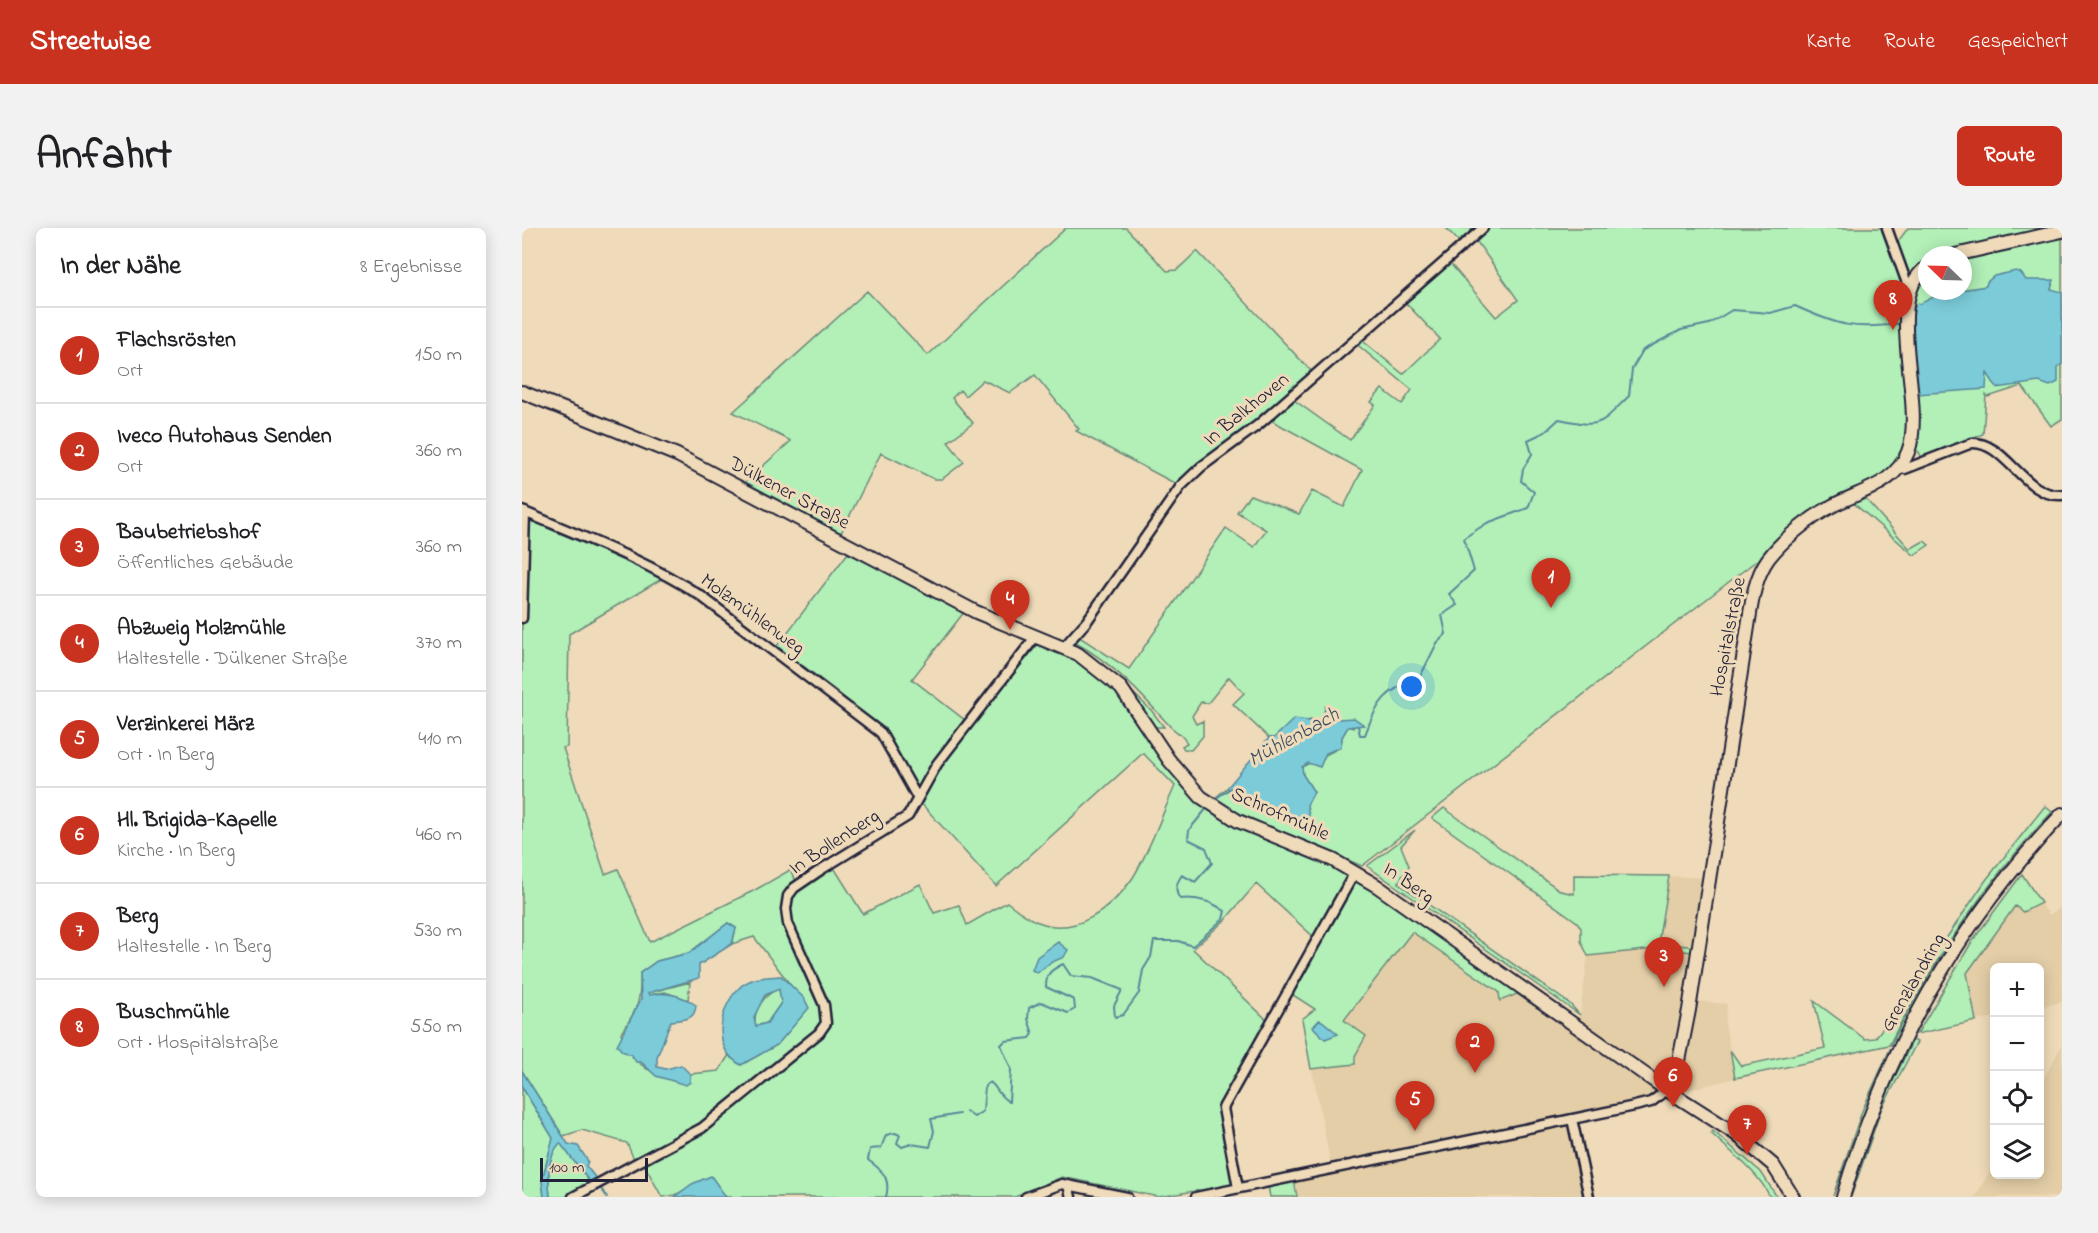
<!DOCTYPE html>
<html lang="de">
<meta charset="utf-8">
<style>
body{margin:0;font-family:"Indie Flower",sans-serif;background:#f2f2f2;color:#202124}
.controls{position:absolute;right:18px;bottom:18px;display:grid;overflow:hidden;border-radius:9px;box-shadow:0 3px 15px #0003}
.controls button{width:54px;height:54px;display:grid;place-items:center;padding:0;border:0;border-bottom:2px solid #e0e0e0;background:#fff;color:#202124;font:30px sans-serif}
.compass{position:absolute;left:1396px;top:18px;width:54px;height:54px;border-radius:50%;background:#fff;box-shadow:0 3px 15px #0003;rotate:293deg}
.scale{position:absolute;left:18px;bottom:15px;width:108px;box-sizing:border-box;padding-left:6px;border:3px solid #22223b;border-top:0;font-size:16px;line-height:21px;white-space:nowrap;color:#22223b;-webkit-text-stroke:4px #efdbb9;paint-order:stroke}
.you{position:absolute;left:890px;top:459px;width:21px;height:21px;margin:-15px;border:4px solid #fff;border-radius:50%;background:#1a73e8;box-shadow:0 0 0 9px #1a73e833}
.badge{display:grid;place-items:center;width:39px;height:39px;border-radius:50%;background:#c8321e;color:#fff;font-size:20px;font-weight:700}
.pin{position:absolute;translate:-50% -50px;filter:drop-shadow(0 2px 3px #0008)}
.pin::after{content:'';position:absolute;top:32px;width:21px;height:18px;background:inherit;clip-path:polygon(0 0,100% 0,50% 100%)}
.list{margin:0;padding:0;list-style:none}
h2{display:flex;justify-content:space-between;align-items:center;height:78px;margin:0;padding:0 24px;font-size:26px}
h2 small{font-size:20px;font-weight:400;color:#757577}
.list li{display:grid;grid-template-columns:39px 1fr auto;gap:18px;align-items:center;box-sizing:border-box;height:96px;padding:0 24px;border-top:2px solid #e0e0e0}
.list b{display:block;font-size:22px;white-space:nowrap}
.list p{margin:0;font-size:20px;white-space:nowrap;color:#757577}
.list em{font-size:20px;font-style:normal;color:#757577}
.icon{flex:none;width:33px;height:33px;fill:none;stroke:currentColor;stroke-width:2;stroke-linecap:round;stroke-linejoin:round}
.map{position:relative;flex:none;width:1540px;height:969px;overflow:hidden;border-radius:9px}
header{display:flex;align-items:center;gap:36px;box-sizing:border-box;height:84px;padding:0 30px;background:#c8321e;color:#fff}
header strong{font-size:28px}
nav{display:flex;gap:33px;margin-inline-start:auto;font-size:21px}
.intro{display:flex;align-items:center;justify-content:space-between;box-sizing:border-box;height:144px;padding:0 36px}
h1{margin:0;font-size:42px}
.button{padding:15px 27px;border-radius:9px;background:#c8321e;color:#fff;font-size:21px;font-weight:700}
main{display:flex;gap:36px;padding:0 36px}
aside{flex:1;background:#fff;border-radius:9px;box-shadow:0 3px 15px #0003}
.map>svg:first-child{display:block}
.built{fill:#e3cea7}
.green{fill:#b2f0b7;stroke:#6a8979;stroke-width:1.5;fill-rule:evenodd}
.water{fill:#7ccbd9;stroke:#58879a;stroke-width:1.5;fill-rule:evenodd}
.lines{fill:none;stroke-linecap:round;stroke-linejoin:round}
.stream{stroke:#58879a;stroke-width:2}
.street-casing{stroke:#22223b;stroke-width:13}
.secondary-casing{stroke:#22223b;stroke-width:16}
.street{stroke:#efdbb9;stroke-width:8}
.secondary{stroke:#efdbb9;stroke-width:12}
.labels{text-anchor:middle;dominant-baseline:central;stroke-width:6;stroke-linejoin:round;paint-order:stroke}
.street-label{font-size:20px;fill:#22223b;stroke:#efdbb9}
.water-label{font-size:21px;font-style:italic;fill:#384c62;stroke:#efdbb9}
</style>
<header>
<strong>Streetwise</strong>
<nav><a>Karte</a><a>Route</a><a>Gespeichert</a></nav>
</header>
<div class="intro"><h1>Anfahrt</h1><a class="button">Route</a></div>
<main>
<aside>
<h2>In der Nähe<small>8 Ergebnisse</small></h2>
<ul class="list">
<li><span class="badge">1</span><div><b>Flachsrösten</b><p>Ort</p></div><em>150 m</em></li>
<li><span class="badge">2</span><div><b>Iveco Autohaus Senden</b><p>Ort</p></div><em>360 m</em></li>
<li><span class="badge">3</span><div><b>Baubetriebshof</b><p>Öffentliches Gebäude</p></div><em>360 m</em></li>
<li><span class="badge">4</span><div><b>Abzweig Molzmühle</b><p>Haltestelle · Dülkener Straße</p></div><em>370 m</em></li>
<li><span class="badge">5</span><div><b>Verzinkerei März</b><p>Ort · In Berg</p></div><em>410 m</em></li>
<li><span class="badge">6</span><div><b>Hl. Brigida-Kapelle</b><p>Kirche · In Berg</p></div><em>460 m</em></li>
<li><span class="badge">7</span><div><b>Berg</b><p>Haltestelle · In Berg</p></div><em>530 m</em></li>
<li><span class="badge">8</span><div><b>Buschmühle</b><p>Ort · Hospitalstraße</p></div><em>550 m</em></li>
</ul>
</aside>
<div class="map">
<svg width="1540" height="969" viewBox="0 0 1540 969">
<rect width="100%" height="100%" fill="#efdbb9"/>
<filter id="ink" filterUnits="userSpaceOnUse"><feTurbulence type="fractalNoise" baseFrequency=".0167" numOctaves="2"/><feDisplacementMap in="SourceGraphic" scale="12" xChannelSelector="R" yChannelSelector="G"/><feConvolveMatrix kernelMatrix="1 2 1 2 8 2 1 2 1" color-interpolation-filters="sRGB"/></filter>
<g filter="url(#ink)">
<!-- built -->
<path class="built" d="M1147,648l36,2 -18,122 40,4 -2,19 10,55 -47,12 -21,-18 -19,26 -78,19 17,80h-289l-3,-17 37,-9 -30,-152 9,-9 33,10 68,-89 95,67 15,-6 50,36 8,-13 8,-59 67,-7z
M1519,676l8,11 13,-8v95l-22,5v-39h-46v49l-18,4 -9,-48 49,-68 7,8z
M1540,817v152h-87l19,-33v10h46v-89z"/>
<!-- green -->
<path class="green" d="M544,0h60l41,43 10,-1 20,-19 115,121 -54,50 -80,63 -102,-54 3,-2 -44,-54 -25,18 -27,-13 -18,16 -5,-6 -8,8 21,25 -25,19 16,20 -22,17h-8l-53,-26 -40,80 -96,-51 46,-41 -58,-29 134,-121 61,64z
M924,0h435l10,23 17,-23h154v191l-11,7 -29,-40 -34,11 -2,-2 -3,39 -62,23 -2,-5 -7,-4 -18,20 -142,96 -390,302 -124,-53 -24,-14 13,-11 49,27 20,7 18,-30 -11,-17 -1,-8 39,-20 1,-10 6,-11 6,2 -20,-12 -9,-9 -2,16 -13,-3 -28,11 -8,7h-5l-36,-34 11,-11 -15,-16 -21,26 -7,-1 -9,14 4,8 7,-3v15l-12,14 -7,-1 -2,-3 5,-3c-9,-14 -12,-10 -19,-19 -28,-31 -56,-62 -94,-82l4,-6 51,33 97,-141 28,19 12,-17 -29,-18 13,-17 49,19 13,-23 32,16 18,-37 -93,-51 22,-21 59,42 25,-35 -4,-3 11,-13 20,15 10,-14 -58,-48 5,-4 44,36 37,-35 -37,-39 45,-39 48,56 22,-17 -43,-61 -11,8zM1405,27h36v36h-36z
M1341,268l47,53 14,-8 5,4 -15,10 -63,-54z
M0,285l143,64 -96,57 -2,113 -4,1 42,126 13,-5 32,73 105,-52 35,-20 7,12c-4,7 -12,16 -13,24 -8,43 54,88 33,126l-115,95 -67,35 -8,-19 -45,-13 -19,6 -41,-65zM206,695l8,5 -4,16 22,-7 54,71 -31,37 -36,20 -12,-10 -10,16 -29,3v8l-43,-13 -14,-11 -12,-25c17,-24 20,-32 19,-60l17,-12 32,-8z
M326,325l117,58 -53,68 54,42 -47,67h-5l-31,-56 -48,-42 -58,-44z
M517,415l36,13 36,26 86,116 147,71 6,7 -34,63 -60,-55 -31,36 -32,29 75,72 -48,85 15,75 -4,4 -72,12 -97,-20 -47,20h-289l-15,-20c-16,6 -32,20 -49,20l-18,-33 58,-30 121,-99c26,-47 -51,-101 -31,-139 6,-12 29,-22 41,-30l30,48 57,-30 14,29 25,-8 8,20 40,-23c9,7 20,16 31,20 38,15 73,-13 94,-43 15,-22 31,-67 43,-93l-32,-33 -147,133 -77,-85 20,-35z
M604,458l25,24 13,17h-10z
M1523,578l7,6c-66,70 -119,148 -163,233l-154,33 -5,-28 11,16 84,-18 -11,-47 51,38 10,-1 25,-32 86,-126z
M922,580l117,83 13,3v-19l95,1 -11,67 39,4 -2,5 -40,-3 -67,7 -7,-15v-13l-4,-6 -145,-104z
M1530,586l-156,229 -5,2c39,-85 99,-161 161,-231z
M893,602l-14,16 8,20 -11,17 172,121 10,11 -213,-149z
M1500,646l19,29 -18,9 -8,-6 -48,67 9,48 -59,13 56,-94z
M834,649l188,131 -2,3 -25,-17 -17,7 -1,-9 -87,-60 -68,88 22,16 -11,20v8l-44,5 -9,-50 13,-10 -22,-14 -1,-7z
M168,754l-2,18 -23,-8 -15,3 -2,-2z
M257,760l2,15 -14,20 -12,3c-2,-17 9,-31 24,-38z
M1391,812l4,2 -36,68 -30,87 28,-87z
M1368,821l1,3 -58,144 29,-85z
M0,859l31,51 -11,42 2,17h-22z
M1191,903l48,41 16,25h-7c-13,-27 -38,-43 -59,-64z
M38,914l32,43 -24,12h-18c-2,-18 -3,-41 10,-55z
M772,952l3,17h-27l-2,-11z"/>
<!-- water -->
<path class="water" d="M1494,43l5,2 5,7h28l-3,9 11,3v72l-4,3v15l-8,4 -11,-4 -42,6 -10,-15 -1,16 -69,5 -5,-74 3,-15c12,-2 24,-14 35,-14v7l4,-7 32,-5 1,-4 7,-6z
M803,479h5l8,12 16,-1 10,7 -16,2 -6,10 -1,10 -15,6 -6,14 -12,-4 -6,4 1,8 11,17 -7,13 2,11c-17,14 -66,-17 -82,-28l42,-50h5l20,-19 29,4z
M206,695l8,5 -4,16 -33,21v13l-51,15 2,2c17,-4 31,0 46,10 -1,16 -12,14 -25,16l-14,36v10l9,2 15,-4 9,9v8l-4,3 -30,-9 -15,-14h-5l-4,-7 -10,-4 -5,-6 24,-46 -1,-26 17,-12 32,-8z
M536,714l10,8 -4,7 -14,6 -13,10 -5,-3 5,-13z
M259,748l23,22 5,10 -32,37 -36,20c-29,-16 -23,-55 -3,-76 11,-12 28,-12 43,-13zM257,761l2,14 -14,20 -11,3 -2,-9 11,-22z
M797,792l3,1 16,13 -13,5 -12,-12z
M0,843l46,73 10,2 10,15 -2,5 13,16 -7,3 -32,-42c-13,14 -12,36 -10,54h-6l-2,-17 11,-42 -31,-51z
M189,948l15,21h-52l18,-13z"/>
<g class="lines">
<!-- stream -->
<path class="stream" d="M836,498l2,9h5c12,-34 21,-45 55,-58l17,-34 9,-9 -4,-19 15,-10 -8,-11 25,-23 -10,-33 23,-15 41,-15 6,-16 -13,-11 2,-12 9,-15 -4,-14 17,-8 14,-13c44,9 39,7 70,-23l3,-27 11,-19 38,-20 28,-6 23,-14 38,3 25,-7c42,19 60,25 106,17
M693,571l16,-11
M444,883l8,6 9,-6 2,-25 5,-4c8,6 8,14 19,20l2,-33 -10,-24 4,-4 25,-3 3,-4 -5,-15 1,-11 12,-6 27,11 7,-4 -1,-9 -28,-13c0,-14 5,-17 17,-23l8,12 21,2 30,12 -8,16 1,11 8,-2 16,-22 4,-23 8,-13 3,-16h24l15,5 30,-27 2,-8c-13,-9 -29,-14 -45,-12 -6,-8 -4,-16 2,-24l13,7 17,-19 -6,-15 -18,-9 1,-9 18,-22
M78,959l7,10
M364,969c5,-19 -4,-27 -18,-37l2,-11 11,-1 5,-13 9,-2 5,2 -3,8 5,4 9,-3 19,3 4,-16 -3,-12 28,-5"/>
<defs>
<path id="street" d="M1365,0l22,61
M1378,237l5,4 67,-26c33,-2 53,55 90,52
M0,283c61,26 123,49 179,85l180,137 36,64
M0,390l3,-106
M542,419l23,-26 94,-135 20,-19 57,-42 225,-197
M1050,891l17,78
M546,957l3,12
M716,960l-15,-80 132,-236
M51,969l129,-69 117,-95 7,-10 -2,-18 -36,-81 -2,-15 2,-13 6,-8 28,-19 86,-53 29,-52 99,-128
M504,969l36,-13 65,13
M674,969l439,-91 16,-4 16,-12"/>
<path id="secondary" d="M1433,27l107,-24
M0,164l155,63 299,157 102,42 43,34 48,72 32,37 37,24 95,39 44,26 290,204 69,44 37,31 20,32
M1145,862l10,-19 12,-61 58,-377c4,-24 6,-53 21,-74 15,-20 42,-41 64,-53 28,-15 63,-21 76,-54 19,-50 -27,-152 19,-185
M1321,969c43,-147 113,-271 219,-383"/>
</defs>
<!-- street casing -->
<use href="#street" class="street-casing"/>
<!-- secondary casing -->
<use href="#secondary" class="secondary-casing"/>
<!-- street -->
<use href="#street" class="street"/>
<!-- secondary -->
<use href="#secondary" class="secondary"/>
</g>
</g>
<g class="labels">
<!-- street labels -->
<g class="street-label">
<text transform="translate(725 182) rotate(-39)">In Balkhoven</text>
<text transform="translate(267 266) rotate(28)">Dülkener Straße</text>
<text transform="translate(230 387) rotate(36)">Molzmühlenweg</text>
<text transform="translate(1207 409) rotate(-79)">Hospitalstraße</text>
<text transform="translate(758 587) rotate(24)">Schrofmühle</text>
<text transform="translate(313 615) rotate(-33)">In Bollenberg</text>
<text transform="translate(886 656) rotate(35)">In Berg</text>
<text transform="translate(1392 755) rotate(-60)">Grenzlandring</text>
</g>
<!-- water labels -->
<g class="water-label">
<text transform="translate(772 510) rotate(-29)">Mühlenbach</text>
</g>
</g>
</svg>
<div class="controls">
<button>+</button>
<button>−</button>
<button><svg class="icon" aria-label="locate" viewBox="0 0 24 24"><circle cx="12" cy="12" r="6"/><path d="M12 2v4M12 18v4M2 12h4M18 12h4"/></svg></button>
<button><svg class="icon" aria-label="layers" viewBox="0 0 24 24"><path d="M12 4l9 5-9 5-9-5zM3 14l9 5 9-5"/></svg></button>
</div>
<svg class="compass" viewBox="-18 -18 36 36"><path d="M0-13l5 13h-10z" fill="#e53935"/><path d="M0 13l5-13h-10z" fill="#757577"/></svg>
<div class="scale">100 m</div>
<div class="you"></div>
<div class="pin badge" style="left:1029px;top:380px">1</div>
<div class="pin badge" style="left:953px;top:845px">2</div>
<div class="pin badge" style="left:1142px;top:759px">3</div>
<div class="pin badge" style="left:488px;top:402px">4</div>
<div class="pin badge" style="left:893px;top:903px">5</div>
<div class="pin badge" style="left:1151px;top:879px">6</div>
<div class="pin badge" style="left:1225px;top:927px">7</div>
<div class="pin badge" style="left:1371px;top:102px">8</div>
</div>
</main>
